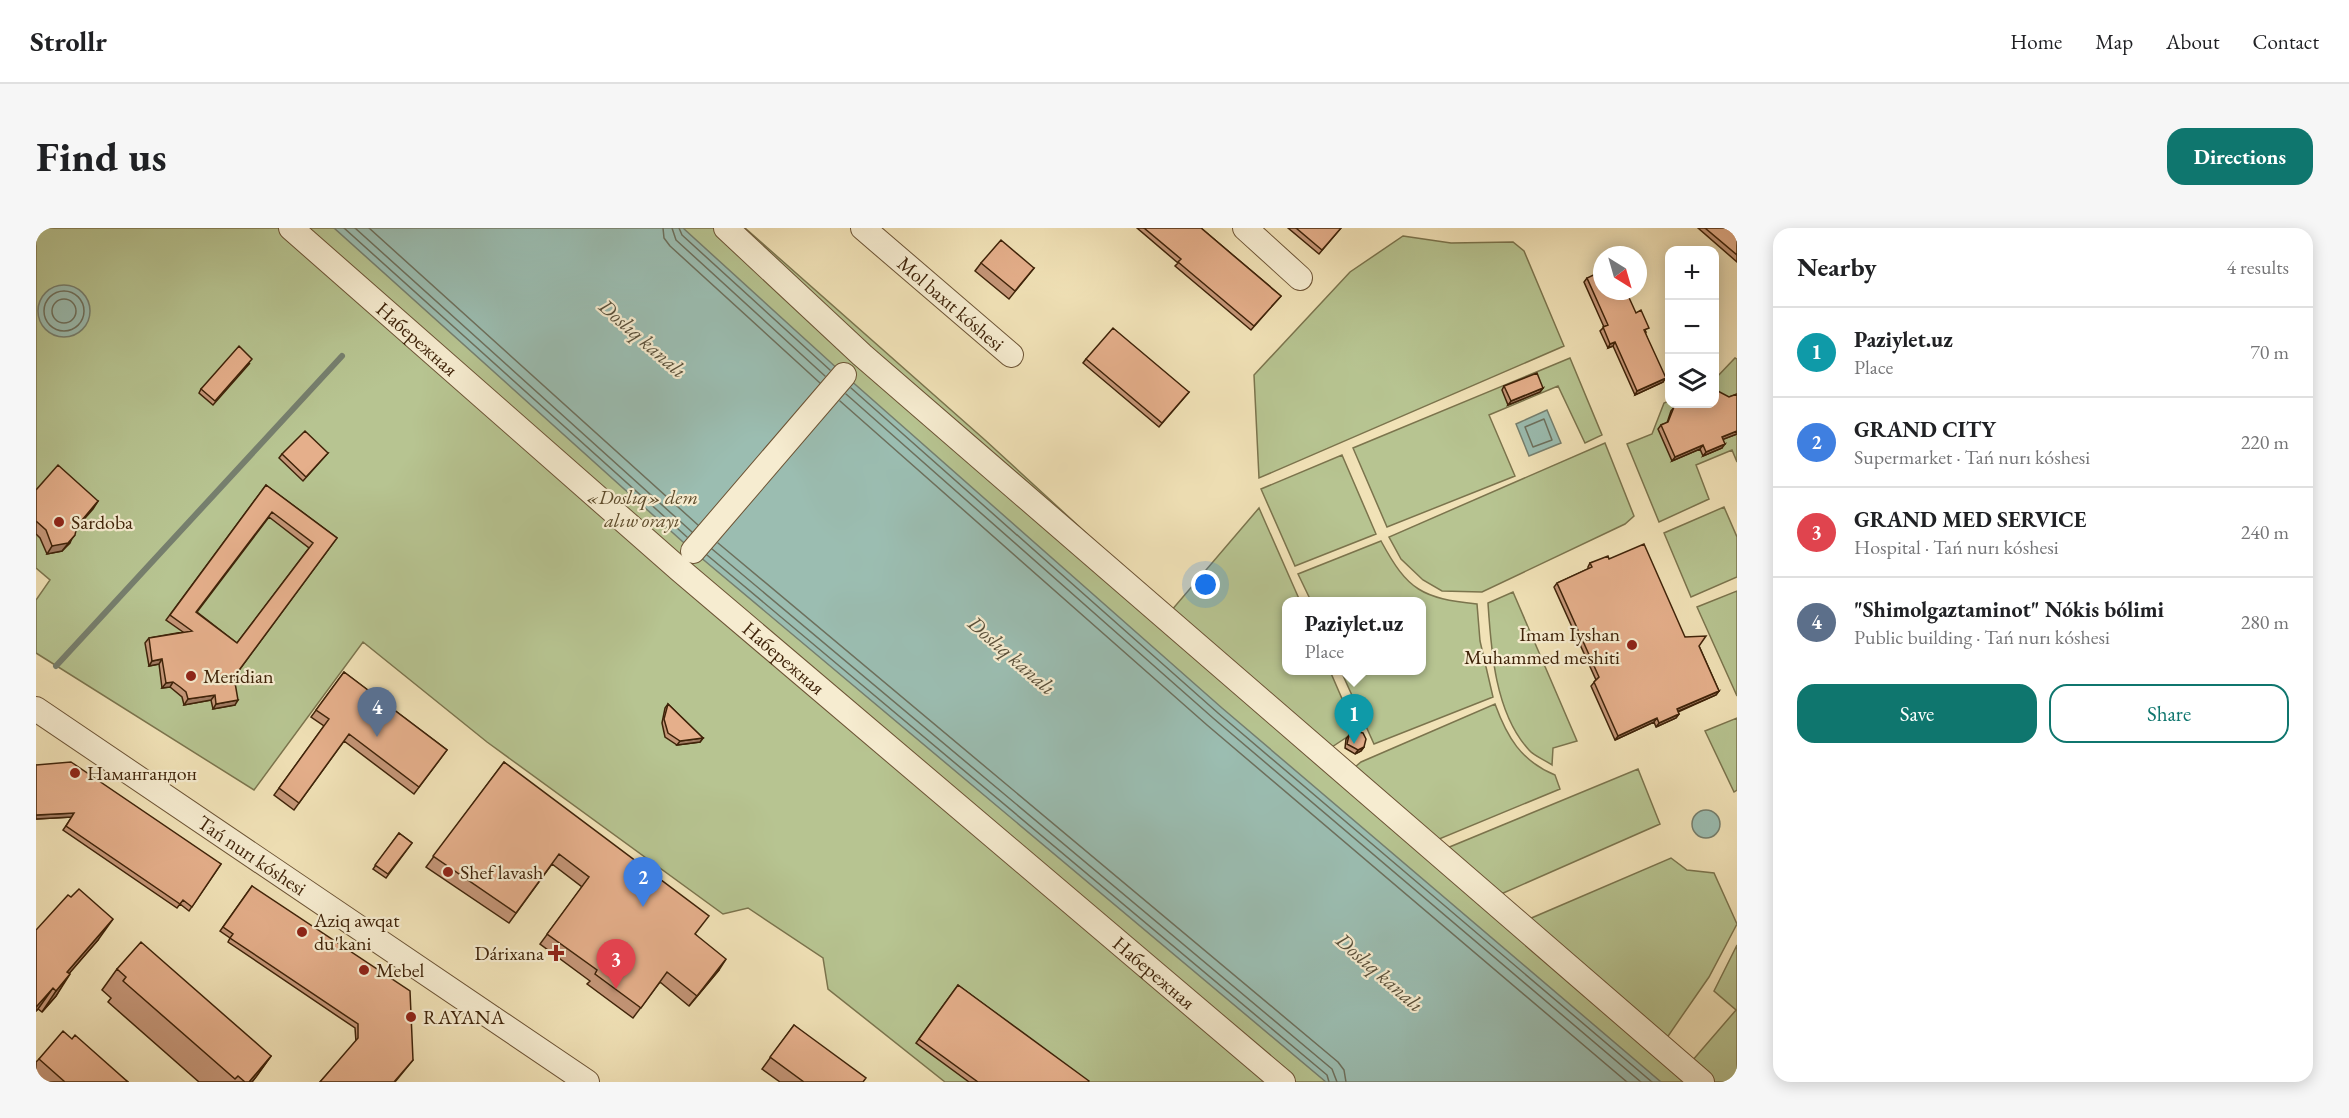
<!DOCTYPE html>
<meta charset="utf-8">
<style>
body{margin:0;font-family:"EB Garamond",serif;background:#f6f6f6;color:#202124}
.controls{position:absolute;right:18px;top:18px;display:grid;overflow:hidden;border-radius:12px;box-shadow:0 3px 15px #0003}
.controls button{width:54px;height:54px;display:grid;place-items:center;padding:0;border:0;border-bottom:2px solid #e0e0e0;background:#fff;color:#202124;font:30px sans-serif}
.compass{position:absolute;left:1557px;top:18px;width:54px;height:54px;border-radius:50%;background:#fff;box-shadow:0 3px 15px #0003;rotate:143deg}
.you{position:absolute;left:1170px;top:357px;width:21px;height:21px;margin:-15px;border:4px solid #fff;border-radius:50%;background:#1a73e8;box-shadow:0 0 0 9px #1a73e833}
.badge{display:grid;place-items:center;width:39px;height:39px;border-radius:50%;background:#0f766e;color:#fff;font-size:20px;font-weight:700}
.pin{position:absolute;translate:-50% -50px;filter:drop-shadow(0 2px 3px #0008)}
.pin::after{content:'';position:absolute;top:32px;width:21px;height:18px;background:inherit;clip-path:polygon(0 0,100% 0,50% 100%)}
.popup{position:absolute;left:1246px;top:369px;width:144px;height:78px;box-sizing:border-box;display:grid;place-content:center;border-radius:12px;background:#fff;filter:drop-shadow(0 2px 4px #0005);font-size:20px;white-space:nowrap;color:#757577}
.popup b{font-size:22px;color:#202124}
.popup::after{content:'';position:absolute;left:50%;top:100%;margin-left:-12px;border:12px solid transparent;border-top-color:#fff}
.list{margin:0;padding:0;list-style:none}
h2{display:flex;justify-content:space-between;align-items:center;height:78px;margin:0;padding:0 24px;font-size:26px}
h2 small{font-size:20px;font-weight:400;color:#757577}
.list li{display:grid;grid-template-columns:39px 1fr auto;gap:18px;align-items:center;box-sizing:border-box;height:90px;padding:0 24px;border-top:2px solid #e0e0e0}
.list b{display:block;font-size:22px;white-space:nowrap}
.list p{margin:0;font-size:20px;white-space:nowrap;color:#757577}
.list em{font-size:20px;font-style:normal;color:#757577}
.actions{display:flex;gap:12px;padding:18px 24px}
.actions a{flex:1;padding:14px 0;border:2px solid #0f766e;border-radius:18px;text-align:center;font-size:21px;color:#0f766e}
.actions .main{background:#0f766e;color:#fff}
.icon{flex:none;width:33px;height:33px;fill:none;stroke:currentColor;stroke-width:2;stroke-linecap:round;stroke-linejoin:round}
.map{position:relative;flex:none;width:1701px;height:854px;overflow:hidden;border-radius:18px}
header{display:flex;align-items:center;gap:36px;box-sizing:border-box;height:84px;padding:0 30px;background:#fff;border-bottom:2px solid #e0e0e0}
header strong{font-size:28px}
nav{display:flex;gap:33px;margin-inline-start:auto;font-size:21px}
.intro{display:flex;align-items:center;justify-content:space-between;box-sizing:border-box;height:144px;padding:0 36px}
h1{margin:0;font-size:42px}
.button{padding:15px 27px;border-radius:18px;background:#0f766e;color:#fff;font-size:21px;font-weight:700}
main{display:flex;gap:36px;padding:0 36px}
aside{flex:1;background:#fff;border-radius:18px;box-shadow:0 3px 15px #0003}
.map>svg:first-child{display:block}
.green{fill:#b7c491;stroke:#7b744d;stroke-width:1.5}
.water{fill:#9bbdb1;stroke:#767f6e;stroke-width:1.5}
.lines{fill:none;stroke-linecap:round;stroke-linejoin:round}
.shore{stroke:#6d705d;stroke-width:1.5}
.stream{stroke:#767f6e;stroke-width:6}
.minor-casing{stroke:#6c5334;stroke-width:26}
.minor{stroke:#f6ecd0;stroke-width:24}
.wall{fill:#c59678;stroke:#3f2309;stroke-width:1.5;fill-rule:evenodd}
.shaded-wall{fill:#a07a61;stroke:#3f2309;stroke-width:1.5}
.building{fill:#e5af8b;stroke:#3f2309;stroke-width:1.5;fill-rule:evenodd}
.poi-dot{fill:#8f2418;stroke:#f6ecd0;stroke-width:2}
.labels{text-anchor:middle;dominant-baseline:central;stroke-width:4.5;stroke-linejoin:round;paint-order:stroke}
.street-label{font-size:20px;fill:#3f2309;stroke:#f6ecd0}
.park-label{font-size:20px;font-style:italic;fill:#5d4b2b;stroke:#f6ecd0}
.poi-label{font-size:20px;fill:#3f2309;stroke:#f6ecd0;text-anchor:start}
.water-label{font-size:21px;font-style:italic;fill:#5b513b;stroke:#f6ecd0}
</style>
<header>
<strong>Strollr</strong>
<nav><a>Home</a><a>Map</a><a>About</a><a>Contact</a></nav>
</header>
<div class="intro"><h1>Find us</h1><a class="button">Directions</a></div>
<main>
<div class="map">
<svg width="1701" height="854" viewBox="0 0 1701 854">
<rect width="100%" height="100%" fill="#f1e2b7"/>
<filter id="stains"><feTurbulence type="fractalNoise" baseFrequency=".00333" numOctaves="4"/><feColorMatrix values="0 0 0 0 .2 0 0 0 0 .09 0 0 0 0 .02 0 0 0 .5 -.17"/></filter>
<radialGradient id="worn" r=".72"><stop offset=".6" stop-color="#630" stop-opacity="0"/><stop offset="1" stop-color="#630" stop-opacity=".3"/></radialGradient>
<!-- green -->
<path class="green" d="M0,0h709l240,212 186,171 88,-103 41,93 -14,1v68l44,1 26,60 -24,16 23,20 6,-5 134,-58c12,33 26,57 60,71l5,14 -121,50 8,9 191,-79 22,55 -159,70 28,25 142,-61 16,12 27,3 23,51 -28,53 -43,62 26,22 44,-51 -22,-19 23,-46v137h-792l-117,-93 -5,-31 -75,-50 -25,6 -236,-172 -124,-100 -109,148 -218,-137v-53l14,-20 -14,-12z
M1367,8l48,7 62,-1 11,9 40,95 -305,132 -5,-103 96,-103z
M1534,130l32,77 -17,8 -27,-57 -69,29 26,61 -128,51 -34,-79z
M1699,130l2,1v103l-5,-12 -36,15 13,34 -50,23 -32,-78 25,-10 12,-31 5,-2 1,3h44l1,-25z
M1569,215l29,73 -9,8 -143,68 -40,-1 -19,-11 -22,-21 -12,-22z
M1306,227l34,79 -81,32 -34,-77z
M1688,279l13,30v40l-46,20 -27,-64z
M1345,313c27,50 41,57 96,63l3,37 13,56 -119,47 -33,-73 81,-1v-68l-111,-1 -13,-27z
M1701,363v105l-40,-89z
M1477,364l64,149 -24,7 -1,17c-7,-5 -18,-9 -23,-15 -34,-37 -38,-100 -41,-147z
M1701,490v72l-3,2 -29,-61z"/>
<!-- water -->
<path class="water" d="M298,0h349l157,143 382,337 439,374h-335l-633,-531z
M2 83a26 26 0 1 1 52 0a26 26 0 1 1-52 0Z
M1511,182l14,33 -32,13 -13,-32z
M1656 596a14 14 0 1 1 28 0a14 14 0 1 1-28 0Z"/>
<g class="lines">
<!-- shore -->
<path class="shore" d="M308,0l343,309
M319,0l337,304
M333,0l329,297
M627,0l1,10 6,8 150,137
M636,0l4,12 149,136
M643,0l3,7 148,135
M8 83a20 20 0 1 1 40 0a20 20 0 1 1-40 0Z
M16 83a12 12 0 1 1 24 0a12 12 0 1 1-24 0Z
M815,160l367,325 434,369
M810,166l367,324 428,364
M804,173l367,324 420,357
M1508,191l8,21 -19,7 -8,-20z
M682,315l620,519 6,8 2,12
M676,321l620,520 5,13
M671,327l620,520 2,7"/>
<!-- stream -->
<path class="stream" d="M20,438l286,-310"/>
<defs>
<g id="minor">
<path id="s1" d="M255,0l389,342 603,512"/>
<path d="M690,0l136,127 840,727"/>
<path id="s2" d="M827,0l148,127"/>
<path d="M1209,0l55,50"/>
<path d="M657,323l151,-176"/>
<path id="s3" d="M0,481l551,373"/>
</g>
</defs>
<!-- minor casing -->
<use href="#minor" class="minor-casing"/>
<!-- minor -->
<use href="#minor" class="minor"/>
</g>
<!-- wall -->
<path class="wall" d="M1101,0h64l80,68 -30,34 -76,-64 3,-3z
M1252,0h53l-22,26z
M1662,0h39v34z
M945,35l53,5 -25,31 -34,-28z
M1551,50l49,35 10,19h-1l18,50 -28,13 -22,-49 -5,2 -8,-17 4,-4 -20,-45z
M1050,131l103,33 -30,35 -76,-64z
M214,135l-37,42 -14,-12 2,-4z
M1468,158l39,2 -3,4 -32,13 -6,-15z
M1701,166v40l-14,5 -1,9 -19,8 -3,-7 -28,12 -14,-32 3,-4 6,-2 4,-12 6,-7 52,-7z
M292,225l-25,28 -24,-23 3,-4z
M230,257l71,53 -103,139 1,28 -22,4 -2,-9 -27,5 -2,-8 -12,-10 -8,1 -3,-24 -10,2 -4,-23 4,-5 34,-6 -17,-12zM233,289l40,31 -72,95 -40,-31z
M0,262l62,11 -22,27 -6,15 -8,8 -15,3 -7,-16 -4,-4z
M1573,331l76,78 14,9 20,45 -3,4 -38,17 1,2 -3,4 -20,9 -2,-5 -39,18 -24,-54 5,-6 -42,-93 3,-4 31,-14v-2l2,-4z
M308,444l103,78 -33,44 -70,-53 -50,69 -20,-15 50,-69 -13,-9z
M632,476l35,34 -3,4 -23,3 -12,-8 -3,-14 3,-15z
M1313,507l15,12 -3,4 -6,3 -10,-6 1,-9z
M468,534l192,173 23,35 -30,36 -29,-24 -27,36 -46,-34 3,-3 -50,-37 42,-57 -30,-23 -43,59 -83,-56z
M0,537l185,99 -32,47 -9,-7 -3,4 -114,-78 9,-13 -36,2z
M363,605l13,10 -26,35 -13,-9z
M216,658l161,174 -18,22h-75l36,-40 -1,-14 -127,-86 2,-4 -10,-7z
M0,702l62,10 -29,33 -13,23 -14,16 -4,-3 -2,2z
M81,741l154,87 -19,26h-53l-91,-80 3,-4 -9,-8z
M922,757l130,97h-119l-53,-39z
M758,797l69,57h-83l-18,-13z
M36,811l56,43h-92v-20l3,-3z"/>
<!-- shaded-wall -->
<path class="shaded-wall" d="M1579,114l-2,4 -5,2 2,-4z
M1630,150l-3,4 -28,13 2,-4z
M1507,160l-3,4 -32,13 3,-4z
M1701,203v3l-18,7 3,-4z
M1689,216l-3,4 -19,8 3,-4z
M1667,217l-3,4 -28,12 3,-4z
M62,273l-5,8 -22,25 6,-8z
M39,307l-13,16 -15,3 5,-8z
M126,431l-3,5 -10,2 3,-5z
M137,454l-3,5 -8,1 4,-5z
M1683,463l-3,4 -42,18 3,-4z
M179,467l-4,5 -27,5 4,-6z
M202,472l-3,5 -22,4 3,-5z
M1643,486l-3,4 -20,9 3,-4z
M1621,490l-3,4 -39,18 3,-4z
M667,510l-3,4 -23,3 3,-4z
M1328,519l-3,4 -6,3 3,-4z
M38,585l-2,4 -36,2v-4z
M77,691l-15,21 -43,50 12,-18z
M690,731l-7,11 -30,36 8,-10z
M34,746l-14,22 -14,16 14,-21z
M17,760l-15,21 -2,2v-4z
M235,828l-15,21 -4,5h-3z"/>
<!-- building -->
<path class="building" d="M1108,0h57l80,68 -27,30 -76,-64 3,-3z
M1260,0h45l-19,22z
M1669,0h32v27z
M965,12l33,28 -19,23 -34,-28z
M1566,43v20h24l10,22 5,-3 8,18 -5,2 22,48 -29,13 -22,-49 -5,2 -7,-17 5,-2 -21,-47z
M1077,100l76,64 -27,31 -76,-64z
M203,118l13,13 -37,42 -14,-12z
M1501,145l6,15 -32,13 -7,-15z
M1678,161l15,8 8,-3v37l-15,6 3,7 -19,8 -3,-7 -28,12 -14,-32 7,-3 6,-15 3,-3h37z
M269,203l23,22 -22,24 -24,-23z
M22,237l40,36 -21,25 -2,9 -7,8 -16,3 -6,-16 -10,-9v-31z
M230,257l71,53 -103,139 4,23 -22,4 -1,-9 -27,4 -2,-7 -6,-5 -7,-5 -7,1 -4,-24 -10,2 -3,-23 43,-7 -22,-16zM236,284l41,31 -76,100 -41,-31z
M1608,316l41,93 21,-1 -7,10 20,45 -42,18 2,5 -20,9 -2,-5 -39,18 -24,-54 5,-5 -42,-94 35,-16 -2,-4 18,-7 1,3z
M308,444l103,78 -28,37 -70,-53 -50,69 -20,-15 50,-69 -13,-9z
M632,476l35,34 -23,3 -12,-8 -4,-14z
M1318,503l9,2 3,6 -2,8 -6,3 -11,-6 2,-9z
M35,534l150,102 -29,43 -9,-7 -3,4 -114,-78 8,-13 -38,2v-50z
M468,534l205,154 -14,18 31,25 -29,37 -30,-24 -26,36 -46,-34 2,-4 -50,-36 42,-57 -30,-23 -43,59 -83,-57z
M363,605l13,10 -24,31 -13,-9z
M216,658l158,105 3,69 -19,22h-74l38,-44v-14l-128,-86 3,-4 -10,-7z
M43,661l34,30 -46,53 3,2 -14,17 -3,-3 -17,19v-77l32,-35 3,2z
M105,714l130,114 -22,26h-4l-7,-6 -3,3 -112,-98 3,-4 -9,-8z
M922,757l131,96 -1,1h-110l-59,-43z
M758,797l72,53 -3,4h-59l-34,-25z
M27,803l9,8 3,-4 53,47h-63l-26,-23z"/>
<!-- markers -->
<g class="poi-dot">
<circle cx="23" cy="294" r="6"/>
<circle cx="1596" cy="417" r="6"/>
<circle cx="155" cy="448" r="6"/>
<circle cx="39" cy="545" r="6"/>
<circle cx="412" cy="644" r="6"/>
<circle cx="266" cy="704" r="6"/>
<path d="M517 716h6v6h6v6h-6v6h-6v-6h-6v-6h6z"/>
<circle cx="328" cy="742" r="6"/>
<circle cx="375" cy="789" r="6"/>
</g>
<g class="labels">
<!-- street labels -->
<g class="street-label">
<text stroke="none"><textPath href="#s2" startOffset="116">Mol baxıt kóshesi</textPath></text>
<text stroke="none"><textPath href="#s1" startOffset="168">Набережная</textPath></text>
<text stroke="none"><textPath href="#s1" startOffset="654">Набережная</textPath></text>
<text stroke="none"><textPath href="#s3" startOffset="261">Tań nurı kóshesi</textPath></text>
<text stroke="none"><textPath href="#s1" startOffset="1140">Набережная</textPath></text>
</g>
<!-- park labels -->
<g class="park-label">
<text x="606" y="269">«Doslıq» dem<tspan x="606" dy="23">alıw orayı</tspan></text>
</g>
<!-- poi labels -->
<g class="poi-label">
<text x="35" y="294">Sardoba</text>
<text x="1584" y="406" text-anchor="end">Imam Iyshan<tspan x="1584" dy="23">Muhammed meshiti</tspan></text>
<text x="167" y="448">Meridian</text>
<text x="51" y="545">Намангандон</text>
<text x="424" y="644">Shef lavash</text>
<text x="278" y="692">Aziq awqat<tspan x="278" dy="23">du'kani</tspan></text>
<text x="508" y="725" text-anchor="end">Dárixana</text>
<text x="340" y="742">Mebel</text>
<text x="387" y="789">RAYANA</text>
</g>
<!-- water labels -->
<g class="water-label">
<text transform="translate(607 110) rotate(41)">Doslıq kanalı</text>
<text transform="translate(976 427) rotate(41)">Doslıq kanalı</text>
<text transform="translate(1344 744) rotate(41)">Doslıq kanalı</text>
</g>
</g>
<rect width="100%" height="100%" filter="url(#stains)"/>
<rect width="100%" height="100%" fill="url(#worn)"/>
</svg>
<div class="controls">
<button>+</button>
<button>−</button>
<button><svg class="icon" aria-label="layers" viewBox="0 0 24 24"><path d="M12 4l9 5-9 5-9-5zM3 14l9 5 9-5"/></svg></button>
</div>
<svg class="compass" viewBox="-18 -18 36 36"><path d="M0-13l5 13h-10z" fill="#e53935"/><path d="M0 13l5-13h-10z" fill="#757577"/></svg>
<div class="you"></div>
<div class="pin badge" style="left:1318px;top:516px;background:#0f9aa8">1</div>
<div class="popup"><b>Paziylet.uz</b>Place</div>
<div class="pin badge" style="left:607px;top:679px;background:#3f7fe0">2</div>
<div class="pin badge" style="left:580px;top:761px;background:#e0444e">3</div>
<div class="pin badge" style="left:341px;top:509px;background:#5c6f8a">4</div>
</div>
<aside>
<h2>Nearby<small>4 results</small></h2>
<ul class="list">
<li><span class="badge" style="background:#0f9aa8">1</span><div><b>Paziylet.uz</b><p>Place</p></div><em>70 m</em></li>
<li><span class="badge" style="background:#3f7fe0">2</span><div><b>GRAND CITY</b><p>Supermarket · Tań nurı kóshesi</p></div><em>220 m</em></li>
<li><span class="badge" style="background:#e0444e">3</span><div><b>GRAND MED SERVICE</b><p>Hospital · Tań nurı kóshesi</p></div><em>240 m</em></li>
<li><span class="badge" style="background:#5c6f8a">4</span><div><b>&quot;Shimolgaztaminot&quot; Nókis bólimi</b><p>Public building · Tań nurı kóshesi</p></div><em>280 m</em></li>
</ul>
<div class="actions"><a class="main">Save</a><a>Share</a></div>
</aside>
</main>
